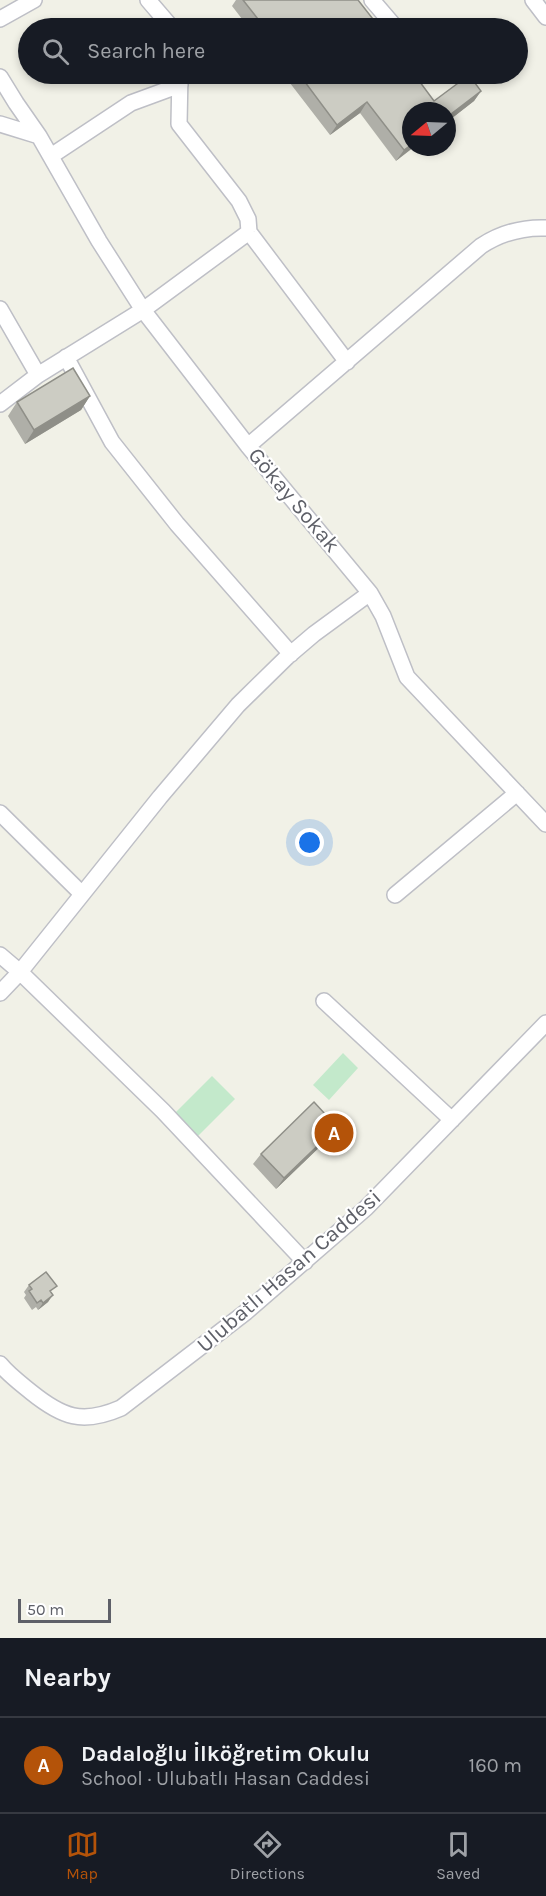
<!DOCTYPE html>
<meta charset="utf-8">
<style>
body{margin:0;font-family:Karla,sans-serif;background:#242831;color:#f1f3f6}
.compass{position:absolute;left:402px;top:102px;width:54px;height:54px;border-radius:50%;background:#171b24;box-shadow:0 3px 9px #0003;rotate:251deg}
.scale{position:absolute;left:18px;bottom:15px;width:93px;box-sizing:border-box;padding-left:6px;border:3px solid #5e6068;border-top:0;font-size:16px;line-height:21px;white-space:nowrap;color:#5e6068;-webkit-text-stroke:4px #fff;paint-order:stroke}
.you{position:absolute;left:310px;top:843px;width:21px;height:21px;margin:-15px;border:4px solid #fff;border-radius:50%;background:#1a73e8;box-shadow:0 0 0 9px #1a73e833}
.badge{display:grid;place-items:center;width:39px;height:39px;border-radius:50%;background:#b45309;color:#fff;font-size:20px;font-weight:700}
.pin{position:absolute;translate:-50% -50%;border:3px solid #fff;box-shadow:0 2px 6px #0006}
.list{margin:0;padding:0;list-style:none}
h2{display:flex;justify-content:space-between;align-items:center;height:78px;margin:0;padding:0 24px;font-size:26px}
h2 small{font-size:20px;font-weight:400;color:#9ea1a6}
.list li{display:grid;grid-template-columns:39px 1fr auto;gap:18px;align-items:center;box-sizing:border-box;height:96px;padding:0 24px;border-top:2px solid #363941}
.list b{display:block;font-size:22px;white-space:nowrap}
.list p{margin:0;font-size:20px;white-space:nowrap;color:#9ea1a6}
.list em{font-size:20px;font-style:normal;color:#9ea1a6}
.icon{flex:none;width:33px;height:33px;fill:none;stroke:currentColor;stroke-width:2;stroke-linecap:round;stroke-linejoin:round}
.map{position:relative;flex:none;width:546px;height:1638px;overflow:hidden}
.search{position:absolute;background:#171b24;box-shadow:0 3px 9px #0003;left:18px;right:18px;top:18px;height:66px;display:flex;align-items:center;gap:15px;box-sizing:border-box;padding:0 21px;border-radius:33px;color:#9ea1a6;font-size:22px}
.sheet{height:174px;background:#171b24}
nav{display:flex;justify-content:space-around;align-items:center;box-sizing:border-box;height:84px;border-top:2px solid #363941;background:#171b24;font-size:16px;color:#9ea1a6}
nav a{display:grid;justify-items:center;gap:3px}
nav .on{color:#b45309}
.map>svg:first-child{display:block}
.green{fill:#c3e9cb}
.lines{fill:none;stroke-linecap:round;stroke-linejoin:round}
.minor-casing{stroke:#bebfc6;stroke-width:18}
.minor{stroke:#fff;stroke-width:15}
.wall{fill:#afafa8}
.shaded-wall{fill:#8f8f88}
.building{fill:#ccccc3;stroke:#8f8f88;stroke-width:1.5}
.labels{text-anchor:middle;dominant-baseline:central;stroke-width:4.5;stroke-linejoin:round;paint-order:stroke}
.street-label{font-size:22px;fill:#5e6068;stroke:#fff}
</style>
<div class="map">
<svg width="546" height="1638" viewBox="0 0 546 1638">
<rect width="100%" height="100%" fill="#f1f1e7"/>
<!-- green -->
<path class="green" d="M343,1053l15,15 -29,32 -16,-15z
M212,1076l23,23 -37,37 -23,-23z"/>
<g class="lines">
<defs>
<path id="minor" d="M148,0l24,28
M372,0l24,28
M533,0l13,17
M0,19l34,-19
M180,74l-1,50 60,77 9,18 1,13 98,130
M0,77l16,26 23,33
M0,124l39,12 60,105 44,69 106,-78
M51,156l80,-53 49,-18
M0,309l38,66
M66,357l46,85 65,82 114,130
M0,404l38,-29 105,-65 105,136 122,147 13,23 24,61 139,147
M248,446l233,-200c20,-13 40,-19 65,-18
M0,813l82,81
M395,895l122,-102
M0,955l20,17 143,139 142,151
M0,993l20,-21 140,-175 78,-92 49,-48 27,-23 56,-41
M324,1001l128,119
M0,1364c9,11 20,19 31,28 31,25 51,33 90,16l125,-96 120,-104 180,-185"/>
</defs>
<!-- minor casing -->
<use href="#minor" class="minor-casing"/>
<!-- minor -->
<use href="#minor" class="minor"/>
</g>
<!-- wall -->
<path class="wall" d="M236,0h122l22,28h-131l-17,-22z
M283,74h131l20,27 47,-10 -7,10 -27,21v-11l-51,50 -36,-48 -30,22z
M90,396l-9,14 -56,34 -17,-28 9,-14z
M330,1137l-54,52 -23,-25 8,-10z
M29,1285l23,8 -4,9 -10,8 -2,-3 -4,3 -8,-12 2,-3 -2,-3z"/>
<!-- shaded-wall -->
<path class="shaded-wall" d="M481,91l-7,10 -27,21v-5z
M367,102l-7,11 -30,22 7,-10z
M411,145v2h3l-18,14 8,-11z
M90,396l-9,14 -56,34 9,-14z
M337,1127l-7,10 -54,52 8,-11z
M53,1295l-5,7 -10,8 5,-7z"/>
<!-- building -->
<path class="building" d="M243,0h115l22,28h-115z
M299,74h115l20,27 35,-26 12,16 -34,26v-6h-36v34l-7,5 -37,-48 -30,23z
M73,368l17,28 -56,34 -17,-28z
M314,1102l23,25 -53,51 -23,-24z
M46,1272l11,14 -7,5 3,4 -10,8 -2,-3 -4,3 -8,-12 3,-2 -3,-4z"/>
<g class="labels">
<!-- street labels -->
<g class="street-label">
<text transform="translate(294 500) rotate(50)">Gökay Sokak</text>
<text transform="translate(289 1271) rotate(-41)">Ulubatlı Hasan Caddesi</text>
</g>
</g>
</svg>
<svg class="compass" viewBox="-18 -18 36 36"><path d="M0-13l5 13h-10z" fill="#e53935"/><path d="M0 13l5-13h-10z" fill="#9ea1a6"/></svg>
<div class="scale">50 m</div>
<div class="you"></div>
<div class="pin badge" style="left:334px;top:1133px">A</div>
<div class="search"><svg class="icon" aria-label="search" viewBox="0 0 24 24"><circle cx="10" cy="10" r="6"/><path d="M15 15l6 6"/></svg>Search here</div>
</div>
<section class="sheet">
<h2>Nearby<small></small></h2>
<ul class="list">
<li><span class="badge">A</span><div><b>Dadaloğlu İlköğretim Okulu</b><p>School · Ulubatlı Hasan Caddesi</p></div><em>160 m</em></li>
</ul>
</section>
<nav>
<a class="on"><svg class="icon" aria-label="map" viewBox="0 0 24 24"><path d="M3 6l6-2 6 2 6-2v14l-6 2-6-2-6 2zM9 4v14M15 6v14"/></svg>Map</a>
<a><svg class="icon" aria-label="directions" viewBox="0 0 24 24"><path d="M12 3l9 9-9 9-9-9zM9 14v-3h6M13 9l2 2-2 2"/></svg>Directions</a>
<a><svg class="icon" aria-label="saved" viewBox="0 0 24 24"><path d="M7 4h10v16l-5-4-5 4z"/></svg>Saved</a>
</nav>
